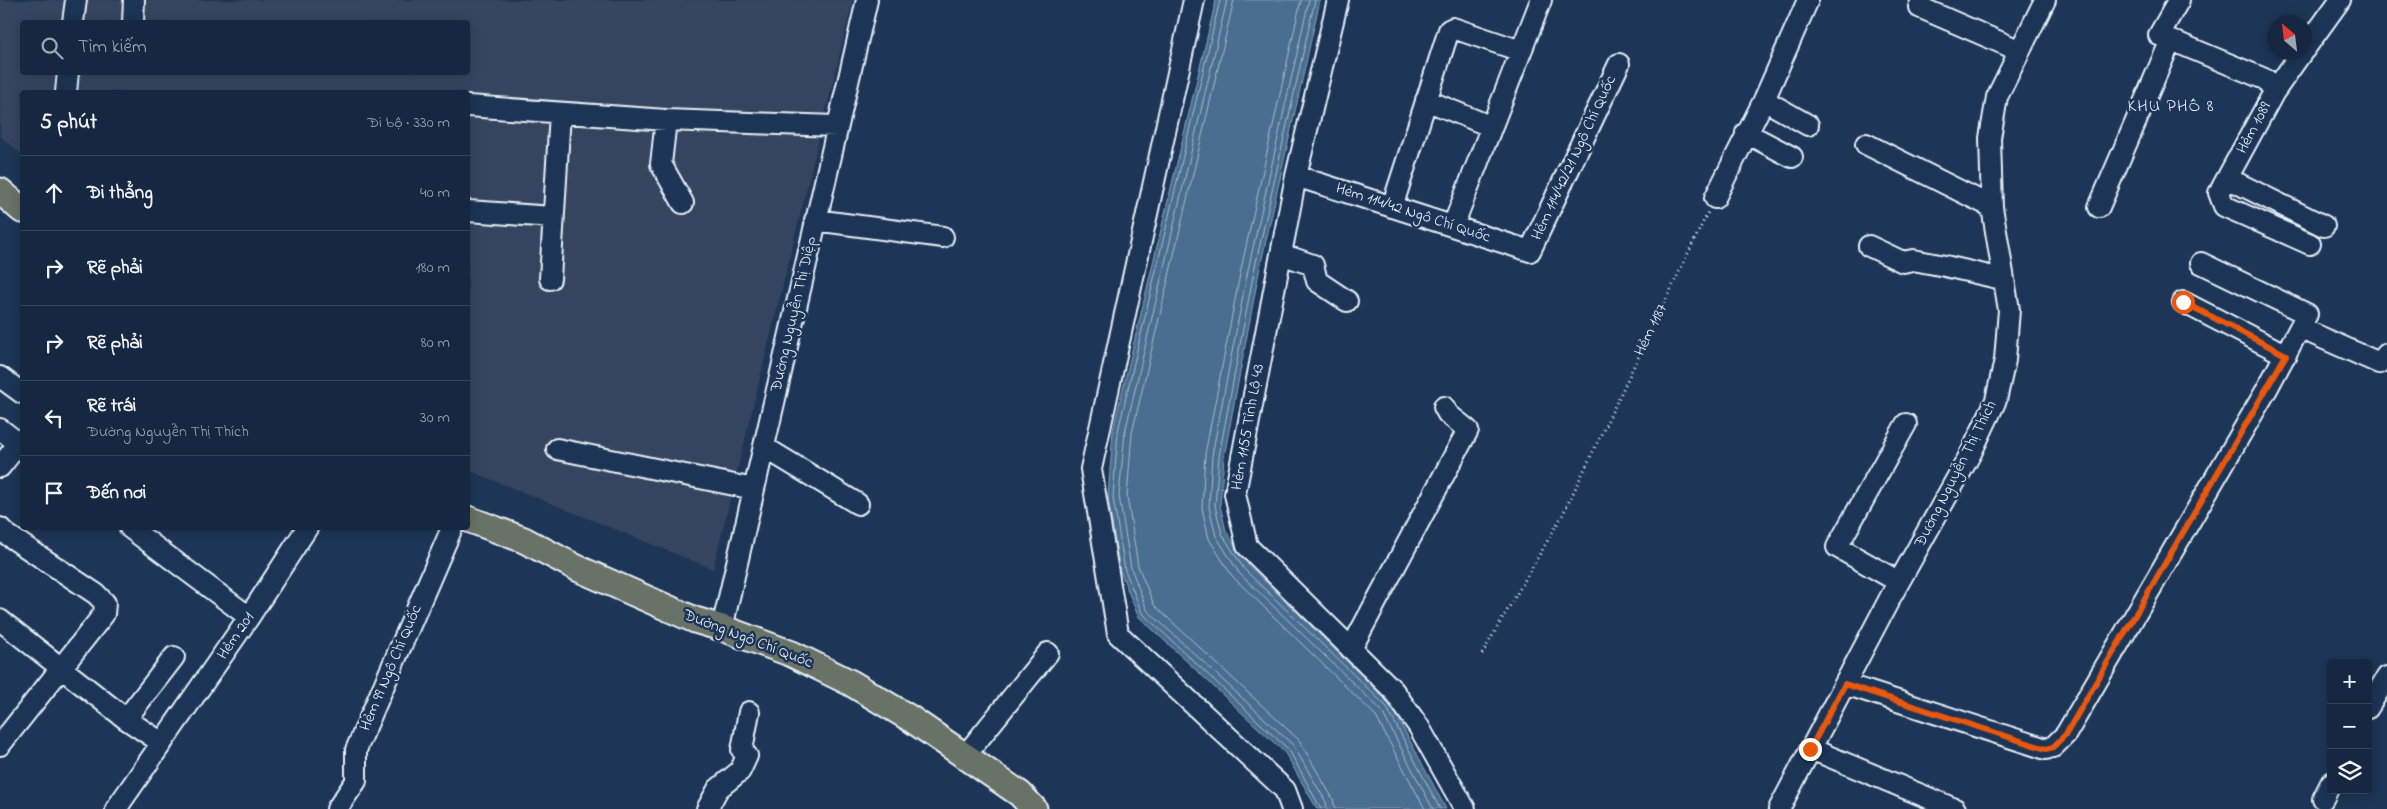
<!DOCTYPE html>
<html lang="vi">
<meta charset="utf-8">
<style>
body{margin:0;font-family:"Indie Flower",sans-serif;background:#23344c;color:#f1f3f6}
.controls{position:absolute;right:15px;bottom:15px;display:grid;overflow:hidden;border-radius:5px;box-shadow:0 2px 12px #0003}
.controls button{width:45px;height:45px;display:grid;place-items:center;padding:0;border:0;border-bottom:1px solid #35445a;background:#162841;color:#f1f3f6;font:25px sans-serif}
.compass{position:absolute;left:2267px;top:15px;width:45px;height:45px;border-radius:50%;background:#162841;box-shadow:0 2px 12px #0003;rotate:332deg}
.stop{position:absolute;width:15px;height:15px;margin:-11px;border:4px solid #ea580c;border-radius:50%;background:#fff}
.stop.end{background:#ea580c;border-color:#fff;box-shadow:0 1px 5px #0008}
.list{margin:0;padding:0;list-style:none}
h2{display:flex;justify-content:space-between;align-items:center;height:65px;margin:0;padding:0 20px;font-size:21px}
h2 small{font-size:16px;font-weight:400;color:#9ea6b1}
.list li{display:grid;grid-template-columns:32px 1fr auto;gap:15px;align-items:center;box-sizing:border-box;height:75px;padding:0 20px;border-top:1px solid #35445a}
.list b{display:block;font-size:19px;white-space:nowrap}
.list p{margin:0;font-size:16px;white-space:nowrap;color:#9ea6b1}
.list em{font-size:16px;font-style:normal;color:#9ea6b1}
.icon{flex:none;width:28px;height:28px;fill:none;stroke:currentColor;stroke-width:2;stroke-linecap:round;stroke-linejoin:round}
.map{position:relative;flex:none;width:2387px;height:809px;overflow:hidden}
.search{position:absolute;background:#162841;box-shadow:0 2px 12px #0003;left:20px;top:20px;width:450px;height:55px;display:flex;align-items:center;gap:12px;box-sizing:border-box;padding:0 18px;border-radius:5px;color:#9ea6b1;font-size:19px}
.panel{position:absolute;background:#162841;box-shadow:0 2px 12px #0003;left:20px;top:90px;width:450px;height:440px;border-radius:5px}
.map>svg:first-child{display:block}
.built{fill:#34455f;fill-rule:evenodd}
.water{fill:#486e8f;stroke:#88a2b9}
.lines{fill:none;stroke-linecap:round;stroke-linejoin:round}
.shore{stroke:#a8bdce;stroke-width:1}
.minor-casing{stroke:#e8f1f8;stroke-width:24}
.major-casing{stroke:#e8f1f8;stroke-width:29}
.path{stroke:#e8f1f8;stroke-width:3;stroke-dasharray:1 4;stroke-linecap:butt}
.minor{stroke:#1d3557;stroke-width:20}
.major{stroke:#697266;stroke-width:25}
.route{stroke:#ea580c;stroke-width:6}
.labels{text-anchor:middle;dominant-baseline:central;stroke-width:5;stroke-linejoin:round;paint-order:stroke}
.street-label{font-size:16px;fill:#e8f1f8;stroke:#1d3557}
.neighbourhood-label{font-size:18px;letter-spacing:1px;fill:#e8f1f8;stroke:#1d3557}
</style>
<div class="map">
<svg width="2387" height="809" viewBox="0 0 2387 809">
<rect width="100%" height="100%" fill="#1d3557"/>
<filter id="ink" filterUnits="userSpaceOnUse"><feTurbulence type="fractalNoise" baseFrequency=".02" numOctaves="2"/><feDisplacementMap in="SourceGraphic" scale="10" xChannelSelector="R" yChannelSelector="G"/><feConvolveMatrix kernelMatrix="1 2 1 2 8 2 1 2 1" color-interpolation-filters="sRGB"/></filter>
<g filter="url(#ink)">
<!-- built -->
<path class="built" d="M0,0h853l-140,569 -245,-99v-378h-446v63l-22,-19zM22,22h446v50h-446z"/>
<!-- water -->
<path class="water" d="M1216,0h104l-61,272 -35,185 -4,48 6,26 22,34 142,138 56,106h-129l-32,-56 -147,-137 -18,-45 -12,-74 5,-67z"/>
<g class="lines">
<!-- shore -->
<path class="shore" d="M1220,0l-102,431 -5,66 12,73 17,43 147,137 32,59
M1227,0l-102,432 -6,64 12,72 16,42 146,135 33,57 1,7
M1234,0l-102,433 -5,63 11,70 16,39 145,135 34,59 2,10
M1301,0l-60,269 -36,185 -3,54 7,31 23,37 143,139 50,94
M1309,0l-61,270 -36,185 -3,52 7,29 23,37 142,137 52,99
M1315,0l-61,271 -35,185 -4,50 7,28 22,35 142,137 54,103"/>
<defs>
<path id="minor" d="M1194,0l-103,469 27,165 167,156 7,19
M1338,0l-42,176 -61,318 12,52 146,144 26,37 46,82
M2179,0l-20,35 108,45 7,12 -55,101 5,13 86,38
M1919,7l99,43
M73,22l3,-22
M133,22l1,-22
M2304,50l36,-50
M66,92l2,-20
M2274,92l28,-40
M1426,100l66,27
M1764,100l44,25
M468,106l198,14 170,6
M666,120l-5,44 22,39
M1746,133l46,24
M1866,144l126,63
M1296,176l234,75 89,-187
M2227,178l97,48
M1715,198l49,-98 44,-100
M1392,207l57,-177 4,-2 68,23
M2099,207l72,-167
M468,211l85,6
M815,220l128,17
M1453,226l88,-226
M1869,246l34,16 10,-2 32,6 57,13
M1281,254l32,11 4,16 30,20
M550,279l10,-166
M2183,302l103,53
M2300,328l79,35 8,-9
M0,377l22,16
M0,429l22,17
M764,447l94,57
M557,449l197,40
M0,467l19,-24
M0,528l6,6 90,60 9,9 -1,11 -104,131
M130,528l119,89
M1899,582l-62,-35 69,-123
M0,620l126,99 36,24
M722,628l145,-628
M1351,649l117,-219 -20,-16 -4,-7
M1845,684l201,65 7,-2 13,-13 201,-345 40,-75 -106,-51
M2368,708l19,-31
M126,719l48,-62
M1811,749l144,60
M965,756l83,-103
M2323,799l8,-16
M116,809l133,-192 58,-89
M337,809l19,-28v-31l96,-222
M707,809l11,-20 22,-18 7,-15 -5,-6 7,-38
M1779,809l111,-211 81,-145 25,-53 9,-40 4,-50 -17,-103 -2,-69 7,-41 48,-97"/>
<path id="major" d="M0,191l22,19
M468,519l56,21 53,28 118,52 27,8 70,26 59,29 60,36 54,37 55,38 14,15"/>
</defs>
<!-- minor casing -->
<use href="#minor" class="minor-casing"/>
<!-- major casing -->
<use href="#major" class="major-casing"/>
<!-- path -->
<path class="path" d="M1482,654l81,-140 145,-302"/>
<!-- minor -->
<use href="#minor" class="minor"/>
<!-- major -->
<use href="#major" class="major"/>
</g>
</g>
<g class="lines" filter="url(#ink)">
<!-- route -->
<path class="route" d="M1810,749l35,-65 201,65 7,-2 13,-13 220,-379 -103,-53"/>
</g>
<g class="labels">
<!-- street labels -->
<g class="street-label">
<text transform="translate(2254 128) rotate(-62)">Hẻm 1089</text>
<text transform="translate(1574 158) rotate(-65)">Hẻm 114/42/21 Ngô Chí Quốc</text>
<text transform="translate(1413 213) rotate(18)">Hẻm 114/42 Ngô Chí Quốc</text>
<text transform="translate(794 314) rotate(-77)">Đường Nguyễn Thị Diệp</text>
<text transform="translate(1651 330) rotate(-64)">Hẻm 1187</text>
<text transform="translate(1248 427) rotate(-80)">Hẻm 1155 Tỉnh Lộ 43</text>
<text transform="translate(1956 474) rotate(-63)">Đường Nguyễn Thị Thích</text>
<text transform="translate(236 636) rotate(-56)">Hẻm 201</text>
<text transform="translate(748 639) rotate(21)">Đường Ngô Chí Quốc</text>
<text transform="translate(391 668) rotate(-67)">Hẻm 99 Ngô Chí Quốc</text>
</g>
<!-- neighbourhood labels -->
<g class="neighbourhood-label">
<text x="2171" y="107">KHU PHỐ 8</text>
</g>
</g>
</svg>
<div class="controls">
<button>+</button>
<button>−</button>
<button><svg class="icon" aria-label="layers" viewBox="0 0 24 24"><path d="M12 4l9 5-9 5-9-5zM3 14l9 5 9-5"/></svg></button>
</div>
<svg class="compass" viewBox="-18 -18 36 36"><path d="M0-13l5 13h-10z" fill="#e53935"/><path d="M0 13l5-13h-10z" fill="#9ea6b1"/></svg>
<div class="stop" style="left:2183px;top:302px"></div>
<div class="stop end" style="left:1810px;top:749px"></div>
<div class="search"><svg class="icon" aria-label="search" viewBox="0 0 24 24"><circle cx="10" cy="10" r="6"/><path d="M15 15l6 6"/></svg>Tìm kiếm</div>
<section class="panel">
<h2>5 phút<small>Đi bộ · 330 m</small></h2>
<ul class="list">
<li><svg class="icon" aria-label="ahead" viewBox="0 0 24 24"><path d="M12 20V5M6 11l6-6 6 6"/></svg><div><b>Đi thẳng</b></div><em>40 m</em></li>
<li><svg class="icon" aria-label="right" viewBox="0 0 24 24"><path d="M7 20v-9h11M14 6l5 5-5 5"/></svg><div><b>Rẽ phải</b></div><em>180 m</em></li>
<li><svg class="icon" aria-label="right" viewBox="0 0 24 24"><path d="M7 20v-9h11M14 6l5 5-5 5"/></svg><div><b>Rẽ phải</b></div><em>80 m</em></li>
<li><svg class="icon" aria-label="left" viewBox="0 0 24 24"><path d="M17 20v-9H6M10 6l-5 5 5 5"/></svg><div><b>Rẽ trái</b><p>Đường Nguyễn Thị Thích</p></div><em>30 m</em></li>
<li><svg class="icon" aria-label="arrive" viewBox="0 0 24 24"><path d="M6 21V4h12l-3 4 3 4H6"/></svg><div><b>Đến nơi</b></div></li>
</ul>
</section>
</div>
